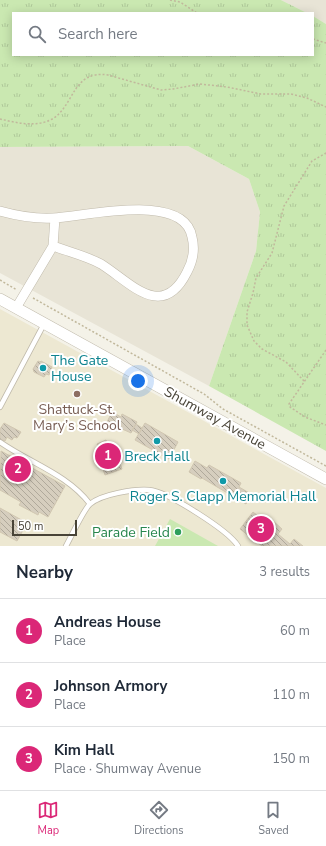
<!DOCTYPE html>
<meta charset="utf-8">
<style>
body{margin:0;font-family:"Nunito Sans",sans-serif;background:#f6f6f7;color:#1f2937}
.scale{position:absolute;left:12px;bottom:10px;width:65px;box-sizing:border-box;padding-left:4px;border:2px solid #484337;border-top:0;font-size:11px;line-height:14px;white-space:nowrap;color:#484337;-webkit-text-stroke:3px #fff;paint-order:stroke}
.you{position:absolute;left:138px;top:381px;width:14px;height:14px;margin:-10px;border:3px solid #fff;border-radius:50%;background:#1a73e8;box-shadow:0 0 0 6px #1a73e833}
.badge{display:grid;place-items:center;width:26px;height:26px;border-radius:50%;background:#db2777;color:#fff;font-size:13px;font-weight:700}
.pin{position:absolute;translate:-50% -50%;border:2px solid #fff;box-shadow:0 1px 4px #0006}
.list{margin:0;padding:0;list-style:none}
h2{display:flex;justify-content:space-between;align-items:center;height:52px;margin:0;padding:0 16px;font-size:17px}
h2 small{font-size:13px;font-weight:400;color:#747a83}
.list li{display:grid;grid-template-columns:26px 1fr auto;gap:12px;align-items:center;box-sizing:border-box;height:64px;padding:0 16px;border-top:1px solid #e0e1e3}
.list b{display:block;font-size:15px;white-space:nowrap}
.list p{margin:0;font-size:13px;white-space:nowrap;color:#747a83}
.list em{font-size:13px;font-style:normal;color:#747a83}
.icon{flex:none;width:22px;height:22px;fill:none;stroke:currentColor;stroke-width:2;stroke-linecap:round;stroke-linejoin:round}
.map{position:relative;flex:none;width:326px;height:546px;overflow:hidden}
.search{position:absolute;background:#fff;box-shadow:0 2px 10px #0003;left:12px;right:12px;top:12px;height:44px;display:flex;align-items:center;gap:10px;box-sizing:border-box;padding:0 14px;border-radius:0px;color:#747a83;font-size:15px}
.sheet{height:244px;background:#fff}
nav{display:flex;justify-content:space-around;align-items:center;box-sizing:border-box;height:56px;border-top:1px solid #e0e1e3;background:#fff;font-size:11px;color:#747a83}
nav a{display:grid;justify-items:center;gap:2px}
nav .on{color:#db2777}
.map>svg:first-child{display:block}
.residential{fill:#e8e4d6}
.education{fill:#ede8d2}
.grass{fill:url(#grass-tufts)}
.pitch{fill:#cae8b1}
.building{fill:url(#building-back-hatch);stroke:#d1c7b1}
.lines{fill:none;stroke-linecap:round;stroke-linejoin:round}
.service-casing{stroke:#c0baab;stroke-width:6}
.minor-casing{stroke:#c0baab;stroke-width:10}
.tertiary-casing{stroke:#c0baab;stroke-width:12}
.path{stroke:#c1b89c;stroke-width:1.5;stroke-dasharray:2 2;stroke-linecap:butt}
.service{stroke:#fff;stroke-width:4.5}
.minor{stroke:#fff;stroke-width:9}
.tertiary{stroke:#fff;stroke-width:11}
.culture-dot{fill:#0f9aa8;stroke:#fff;stroke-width:1.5}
.education-dot{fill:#8d6e63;stroke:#fff;stroke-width:1.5}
.leisure-dot{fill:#2e9e5b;stroke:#fff;stroke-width:1.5}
.labels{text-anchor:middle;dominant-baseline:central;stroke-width:4;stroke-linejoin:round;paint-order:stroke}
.culture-label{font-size:14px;fill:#0d838f;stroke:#fff}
.education-label{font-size:14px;fill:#785e54;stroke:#fff}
.street-label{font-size:14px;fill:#484337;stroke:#fff}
.leisure-label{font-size:14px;fill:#27864d;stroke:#fff;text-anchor:end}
</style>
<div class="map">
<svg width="326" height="546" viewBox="0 0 326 546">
<defs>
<pattern id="grass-tufts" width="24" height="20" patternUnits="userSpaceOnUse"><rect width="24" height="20" fill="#cae8b1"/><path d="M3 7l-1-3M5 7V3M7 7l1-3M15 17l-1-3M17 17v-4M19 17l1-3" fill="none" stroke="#afc899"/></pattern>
<pattern id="building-back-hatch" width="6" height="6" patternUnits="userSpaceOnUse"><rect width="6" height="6" fill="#d6cebe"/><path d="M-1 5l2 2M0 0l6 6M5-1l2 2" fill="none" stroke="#b0a99b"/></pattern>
</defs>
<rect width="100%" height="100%" fill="#f4f2e8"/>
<!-- residential -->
<path class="residential" d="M281,0h45v24l-13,-8v-3h-6z
M188,146l61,33 11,33 -4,39 -47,135 -209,-113v-126z"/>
<!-- education -->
<path class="education" d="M0,309l326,179v58h-326z"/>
<!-- grass -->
<path class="grass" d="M0,0h281l26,13h-294v42h300v-39l13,8v427l-117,-65 47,-135 4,-39 -11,-33 -61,-33 -188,1z"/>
<!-- pitch -->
<path class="pitch" d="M170,519l48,27h-63z"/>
<!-- building -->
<path class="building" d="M38,361l2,1 1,-1 11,6 -3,8 -3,-1 -2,3 -10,-5 -1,-3z
M112,412l9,5 1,-3 15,8 -6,11 -24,-11z
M4,423l17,9 -4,6 -3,-1 -2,3 -5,-3 -2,4 -5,-2v-10z
M145,423l33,19 -9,17 -34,-19z
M136,424l6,4 -3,6 -7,-4z
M106,440l5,13 5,-1 6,17 -17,6 -3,-9 -3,1 -3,-7 3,-1 -2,-6 3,-2 -3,-7z
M1,451l64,35 -17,31 -9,-5 -1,3 -19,-10 2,-3 -21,-12z
M195,461l12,7 2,-3 32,18 -2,4 12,7 -5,10 -44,-26 -1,1 -12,-7z
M0,508l27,15 -10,18 -17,-9z
M253,512l15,12 4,-4 10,9 -4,5 12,10 4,-5 9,7h-41l-22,-17z"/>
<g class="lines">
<defs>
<path id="service" d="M0,407l44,-83
M0,442c30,21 67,32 90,62
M66,546c5,-9 18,-37 24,-42 12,-10 44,-15 59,-14 18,1 80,41 89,56"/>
<path id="minor" d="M0,211c18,5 34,8 53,7 31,-1 131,-27 139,19 3,12 1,24 -5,35 -25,50 -57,10 -86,-8 -15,-8 -32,-12 -48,-18
M16,308l37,-62 2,-28"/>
<path id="tertiary" d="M0,299l326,180"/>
</defs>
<!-- service casing -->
<use href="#service" class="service-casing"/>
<!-- minor casing -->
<use href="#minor" class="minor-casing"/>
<!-- tertiary casing -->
<use href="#tertiary" class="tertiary-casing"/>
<!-- path -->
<path class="path" d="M170,0l10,2 17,11
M313,39l13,4
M0,119c17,4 38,9 54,-1 21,-15 19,-48 54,-43l53,15 12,-1 27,-5 27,3 34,7h30l16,4 19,9
M0,280l17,10
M33,298l171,96 19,15 103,57
M326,350l-37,54 1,3 15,10 21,8
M304,381l-18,-19 -24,-13 -8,-8 -7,-16v-13l6,-19 3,-15 16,-25 12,-47 28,-45 14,-8"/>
<!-- service -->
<use href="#service" class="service"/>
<!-- minor -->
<use href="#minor" class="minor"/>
<!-- tertiary -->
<use href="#tertiary" class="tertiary"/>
</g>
<!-- markers -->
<g class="culture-dot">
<circle cx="43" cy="368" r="4"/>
<circle cx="157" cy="441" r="4"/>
<circle cx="223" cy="481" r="4"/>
</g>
<circle class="education-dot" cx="77" cy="394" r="4"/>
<circle class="leisure-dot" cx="178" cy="532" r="4"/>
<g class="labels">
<!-- culture labels -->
<g class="culture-label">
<text x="51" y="360" text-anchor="start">The Gate<tspan x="51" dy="16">House</tspan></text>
<text x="157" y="456">Breck Hall</text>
<text x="223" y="496">Roger S. Clapp Memorial Hall</text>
</g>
<!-- education labels -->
<g class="education-label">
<text x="77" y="409">Shattuck-St.<tspan x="77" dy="16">Mary’s School</tspan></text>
</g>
<!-- street labels -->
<g class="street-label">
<text transform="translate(215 418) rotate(29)">Shumway Avenue</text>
</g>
<!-- leisure labels -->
<g class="leisure-label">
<text x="170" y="532">Parade Field</text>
</g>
</g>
</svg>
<div class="scale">50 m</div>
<div class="you"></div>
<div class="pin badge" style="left:108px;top:456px">1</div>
<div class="pin badge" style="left:18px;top:469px">2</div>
<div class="pin badge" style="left:261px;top:529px">3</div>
<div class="search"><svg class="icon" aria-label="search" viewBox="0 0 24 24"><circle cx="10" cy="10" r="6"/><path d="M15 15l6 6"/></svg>Search here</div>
</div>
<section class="sheet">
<h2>Nearby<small>3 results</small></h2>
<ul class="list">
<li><span class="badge">1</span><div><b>Andreas House</b><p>Place</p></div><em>60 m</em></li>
<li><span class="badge">2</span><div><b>Johnson Armory</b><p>Place</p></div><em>110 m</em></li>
<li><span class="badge">3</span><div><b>Kim Hall</b><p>Place · Shumway Avenue</p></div><em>150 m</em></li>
</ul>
</section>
<nav>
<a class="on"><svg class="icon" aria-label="map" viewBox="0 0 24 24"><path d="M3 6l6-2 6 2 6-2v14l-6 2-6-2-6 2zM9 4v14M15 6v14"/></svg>Map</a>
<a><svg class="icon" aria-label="directions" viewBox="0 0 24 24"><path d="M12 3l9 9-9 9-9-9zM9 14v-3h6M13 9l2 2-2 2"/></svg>Directions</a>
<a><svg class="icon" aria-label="saved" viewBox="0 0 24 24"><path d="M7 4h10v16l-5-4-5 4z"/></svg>Saved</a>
</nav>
